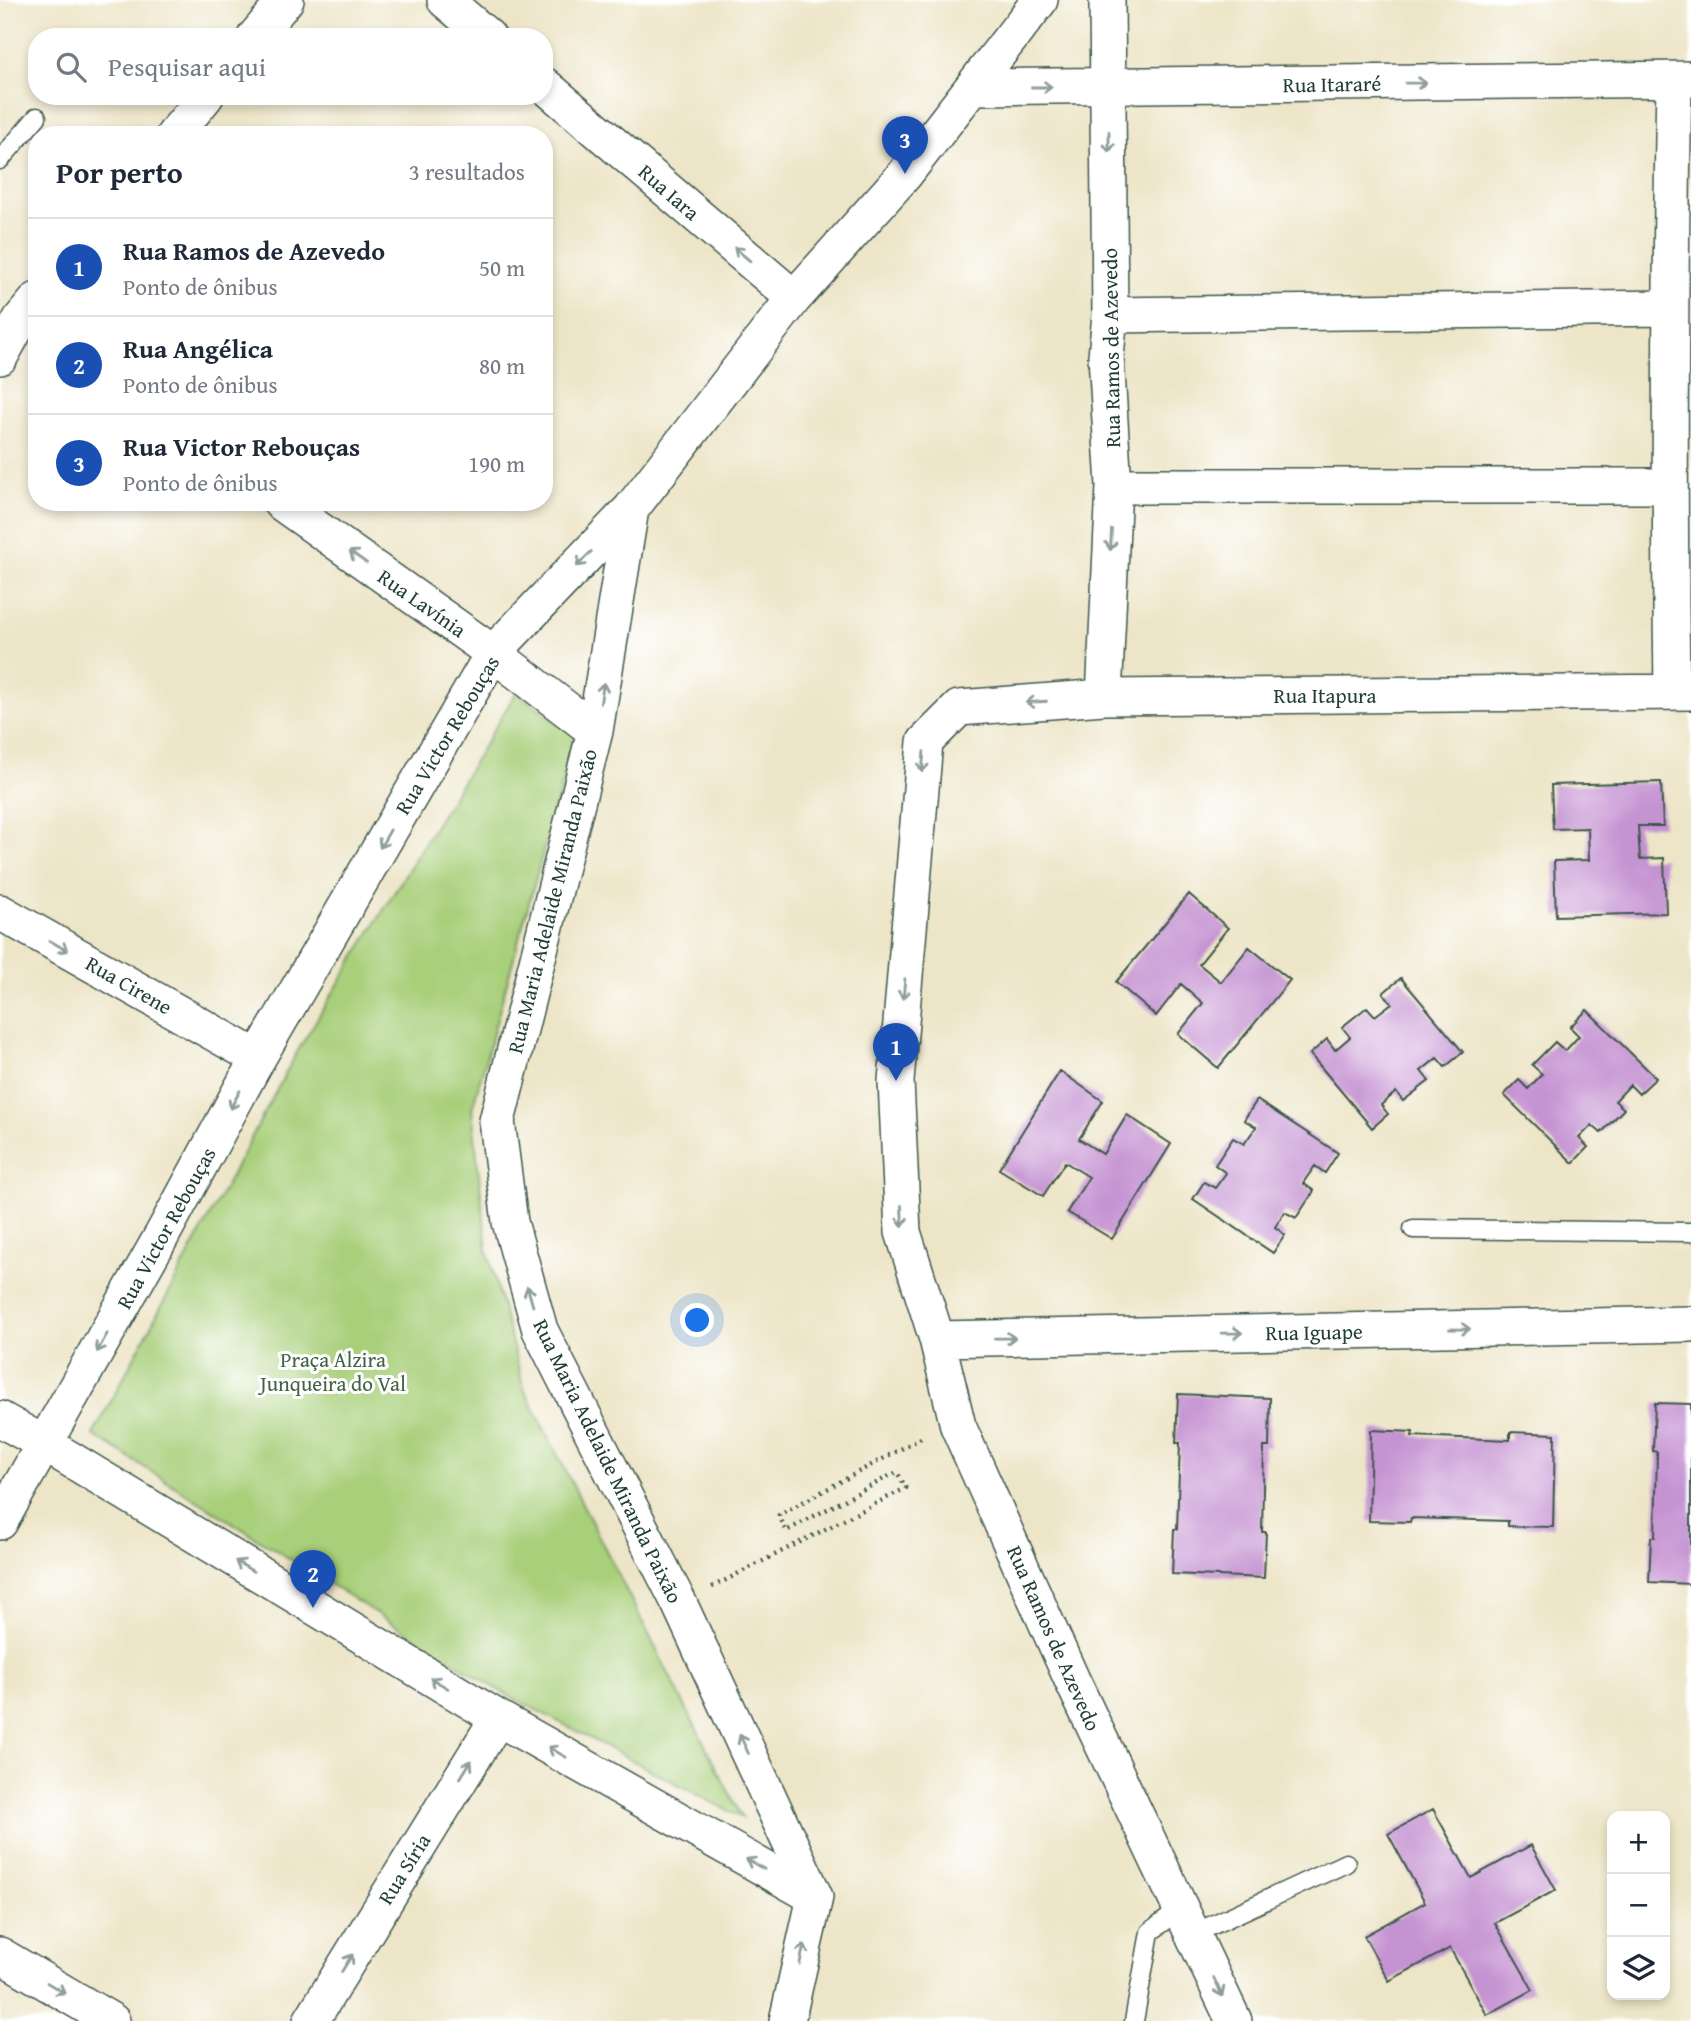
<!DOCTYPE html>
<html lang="pt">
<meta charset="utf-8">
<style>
body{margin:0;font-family:"Gentium Book Plus",serif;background:#f2f2f3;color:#1f2937}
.controls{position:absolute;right:21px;bottom:21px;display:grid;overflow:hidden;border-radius:14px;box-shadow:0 4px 10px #0003}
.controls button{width:63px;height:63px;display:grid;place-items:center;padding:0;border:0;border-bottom:2px solid #e0e1e3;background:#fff;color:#1f2937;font:35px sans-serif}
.you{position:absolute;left:698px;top:1321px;width:24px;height:24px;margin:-18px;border:5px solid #fff;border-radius:50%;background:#1a73e8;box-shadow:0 0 0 10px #1a73e833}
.badge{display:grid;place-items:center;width:46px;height:46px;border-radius:50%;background:#1a73e8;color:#fff;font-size:23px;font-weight:700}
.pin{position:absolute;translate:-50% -58px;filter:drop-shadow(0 2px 4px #0008)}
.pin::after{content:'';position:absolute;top:37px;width:24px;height:21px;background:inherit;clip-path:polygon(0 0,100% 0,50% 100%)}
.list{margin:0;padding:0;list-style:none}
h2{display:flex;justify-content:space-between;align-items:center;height:91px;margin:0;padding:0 28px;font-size:30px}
h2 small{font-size:23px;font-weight:400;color:#747a83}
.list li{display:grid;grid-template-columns:46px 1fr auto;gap:21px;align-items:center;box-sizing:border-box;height:98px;padding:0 28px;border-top:2px solid #e0e1e3}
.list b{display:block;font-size:26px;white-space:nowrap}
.list p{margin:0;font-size:23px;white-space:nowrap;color:#747a83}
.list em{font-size:23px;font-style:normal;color:#747a83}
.icon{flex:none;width:38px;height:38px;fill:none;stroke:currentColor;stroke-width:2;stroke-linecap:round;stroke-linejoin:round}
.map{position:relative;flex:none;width:1691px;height:2021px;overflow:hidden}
.search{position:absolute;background:#fff;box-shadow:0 4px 10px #0003;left:28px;top:28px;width:525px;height:77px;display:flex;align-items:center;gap:18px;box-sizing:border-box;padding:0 24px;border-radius:28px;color:#747a83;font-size:26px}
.panel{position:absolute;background:#fff;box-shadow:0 4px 10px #0003;left:28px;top:126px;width:525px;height:385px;border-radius:28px}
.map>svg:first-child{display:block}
.green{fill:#a8cf79;stroke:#648656;stroke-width:2}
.building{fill:#c593d2}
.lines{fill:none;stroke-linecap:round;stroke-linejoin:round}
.lane-casing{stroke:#3e564a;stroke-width:21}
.street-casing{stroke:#3e564a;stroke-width:38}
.path{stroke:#3e564a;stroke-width:4.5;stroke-dasharray:2 5;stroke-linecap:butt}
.lane{stroke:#fff;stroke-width:18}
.street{stroke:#fff;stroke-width:35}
.oneway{stroke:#8f9e9a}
.labels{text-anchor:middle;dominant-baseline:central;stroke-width:6;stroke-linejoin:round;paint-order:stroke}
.street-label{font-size:21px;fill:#1f3d34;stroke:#fff}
.park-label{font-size:21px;fill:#416245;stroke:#fff}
</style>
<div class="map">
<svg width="1691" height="2021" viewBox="0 0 1691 2021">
<rect width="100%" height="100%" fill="#fff"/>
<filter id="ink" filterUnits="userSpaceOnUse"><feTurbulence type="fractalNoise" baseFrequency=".0143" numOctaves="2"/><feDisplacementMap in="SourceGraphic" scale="14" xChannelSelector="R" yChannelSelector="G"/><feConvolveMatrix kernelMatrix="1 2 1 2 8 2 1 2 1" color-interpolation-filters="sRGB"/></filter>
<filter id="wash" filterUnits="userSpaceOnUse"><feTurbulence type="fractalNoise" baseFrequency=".00686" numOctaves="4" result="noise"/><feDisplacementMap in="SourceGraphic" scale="28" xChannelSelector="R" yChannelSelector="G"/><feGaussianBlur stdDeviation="1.57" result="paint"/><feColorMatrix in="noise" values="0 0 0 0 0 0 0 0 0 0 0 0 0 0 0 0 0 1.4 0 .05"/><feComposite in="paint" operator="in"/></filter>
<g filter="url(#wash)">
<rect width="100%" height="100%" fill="#ede5c7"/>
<!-- green -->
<path class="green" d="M516,693l60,40 -104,376 15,140 37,140 218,429 -244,-128 -405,-255 204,-383z"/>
<g id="blocks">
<!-- building -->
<path class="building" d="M1661,782l2,44h-25l2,33 24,-1 2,55 -110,3 -2,-55 35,-1 -1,-32 -35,1 -2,-44z
M1189,894l39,34 -29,36 22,18 28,-35 41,33 -72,88 -40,-34 25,-31 -22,-19 -25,32 -40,-34z
M1401,978l62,74 -18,15 -8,-9 -16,13 8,10 -26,20 -7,-9 -15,13 7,9 -16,14 -62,-74 17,-15 8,11 15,-13 -8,-10 25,-20 8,9 17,-13 -9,-10z
M1587,1010l69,68 -17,16 -9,-9 -15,16 9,8 -23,24 -9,-8 -13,13 9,9 -15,16 -69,-68 15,-15 9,9 14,-15 -10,-9 23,-23 10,9 14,-15 -9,-9z
M1060,1071l43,30 -24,38 24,15 24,-39 44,29 -59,95 -45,-27 22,-35 -24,-15 -22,34 -44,-27z
M1257,1100l81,53 -13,20 -10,-7 -12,17 11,8 -18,27 -11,-6 -10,15 10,8 -12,18 -80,-54 11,-17 11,6 11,-15 -11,-8 18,-27 11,6 12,-17 -12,-7z
M1178,1394l92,4 -1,49h-5l-2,85h4l-2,46 -92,-4 2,-45h3l3,-86h-4z
M1655,1403l36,1v180l-42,-2 2,-45h4l2,-85 -4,-1z
M1371,1430l42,2 -1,4 98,4v-8l45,2 -2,93 -45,-1v-5l-97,-3 -1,4 -41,-1z
M1433,1809l38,69 60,-33 25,45 -61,33 38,67 -46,25 -37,-67 -61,33 -25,-45 61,-34 -37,-68z"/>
</g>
</g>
<g filter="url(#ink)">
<use href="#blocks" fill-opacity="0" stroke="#3e564a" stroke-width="2"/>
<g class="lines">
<defs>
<path id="lane" d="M0,160l37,-43
M1413,1229l278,3
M1193,1934l153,-71
M1134,2021l16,-89 31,-23"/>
<path id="street" d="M445,0l43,37
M255,37l31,-37
M544,85l250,213
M973,87l718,-8
M174,135l32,-39
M1110,315l559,-7
M0,357l21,-38 16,-19
M1114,486h555
M280,502l213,151 102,78
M631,509l-36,222 -98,390 13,101 30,108 139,273 136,294 -28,124
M1672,692c-3,-204 -2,-408 2,-612
M1104,697l10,-211 -8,-130 4,-41 -3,-315
M0,912l258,146
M937,1339l754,-15
M0,1419l45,25 453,274 317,179
M0,1522l161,-285 97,-179 235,-405 138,-144 163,-211 111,-124 135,-174
M0,1955l112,66
M311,2021l187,-303
M1234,2021l-162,-341 -114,-254 -21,-87 -34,-107 -7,-151 29,-339 34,-34 145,-11 587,-5"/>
</defs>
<!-- lane casing -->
<use href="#lane" class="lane-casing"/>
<!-- street casing -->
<use href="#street" class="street-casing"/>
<!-- path -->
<path class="path" d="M712,1587l194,-99 -9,-16 -111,59 -7,-16 142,-77"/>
<!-- lane -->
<use href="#lane" class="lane"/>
<!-- street -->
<use href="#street" class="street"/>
</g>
<!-- one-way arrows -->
<defs><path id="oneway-shaft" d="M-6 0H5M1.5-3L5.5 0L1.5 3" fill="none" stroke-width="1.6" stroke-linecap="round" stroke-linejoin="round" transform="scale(1.75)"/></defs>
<g class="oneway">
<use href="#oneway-shaft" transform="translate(1416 83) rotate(-1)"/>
<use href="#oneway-shaft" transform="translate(1042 87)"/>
<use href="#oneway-shaft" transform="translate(1109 142) rotate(90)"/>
<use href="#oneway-shaft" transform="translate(742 254) rotate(-139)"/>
<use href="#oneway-shaft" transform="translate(1111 540) rotate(93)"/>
<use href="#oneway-shaft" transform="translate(358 557) rotate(-145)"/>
<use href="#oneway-shaft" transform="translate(584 559) rotate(134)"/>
<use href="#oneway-shaft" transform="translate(602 693) rotate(-81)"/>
<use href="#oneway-shaft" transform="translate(1036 702) rotate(176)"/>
<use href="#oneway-shaft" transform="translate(923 762) rotate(95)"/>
<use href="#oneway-shaft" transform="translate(385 839) rotate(120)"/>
<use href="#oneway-shaft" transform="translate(59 946) rotate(30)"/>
<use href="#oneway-shaft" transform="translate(904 989) rotate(95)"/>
<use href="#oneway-shaft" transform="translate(235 1100) rotate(118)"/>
<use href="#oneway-shaft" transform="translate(902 1216) rotate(87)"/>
<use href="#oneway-shaft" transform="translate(530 1296) rotate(-106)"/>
<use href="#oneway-shaft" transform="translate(1460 1329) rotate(-1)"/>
<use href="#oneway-shaft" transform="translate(1232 1333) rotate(-1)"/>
<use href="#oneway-shaft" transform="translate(1005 1338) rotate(-1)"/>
<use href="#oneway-shaft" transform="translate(102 1343) rotate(119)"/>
<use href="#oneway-shaft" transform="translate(244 1566) rotate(-149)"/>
<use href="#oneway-shaft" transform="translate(439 1683) rotate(-149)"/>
<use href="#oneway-shaft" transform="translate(744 1744) rotate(-115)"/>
<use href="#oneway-shaft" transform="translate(557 1752) rotate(-150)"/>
<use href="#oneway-shaft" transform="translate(466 1769) rotate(-58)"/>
<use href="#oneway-shaft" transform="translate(755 1864) rotate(-150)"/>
<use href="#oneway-shaft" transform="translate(802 1954) rotate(-77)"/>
<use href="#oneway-shaft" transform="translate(347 1963) rotate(-58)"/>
<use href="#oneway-shaft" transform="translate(1218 1987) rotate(65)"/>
<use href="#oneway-shaft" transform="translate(56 1988) rotate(31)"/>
</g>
</g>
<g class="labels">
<!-- street labels -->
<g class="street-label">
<text transform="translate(1332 84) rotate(-1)">Rua Itararé</text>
<text transform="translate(669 192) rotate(41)">Rua Iara</text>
<text transform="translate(1111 348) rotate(-91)">Rua Ramos de Azevedo</text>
<text transform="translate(422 603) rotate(35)">Rua Lavínia</text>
<text x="1325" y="695">Rua Itapura</text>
<text transform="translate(447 735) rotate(-59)">Rua Victor Rebouças</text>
<text transform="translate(552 901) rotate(-76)">Rua Maria Adelaide Miranda Paixão</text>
<text transform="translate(129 985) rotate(30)">Rua Cirene</text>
<text transform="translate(166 1228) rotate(-61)">Rua Victor Rebouças</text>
<text transform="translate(1314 1332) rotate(-1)">Rua Iguape</text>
<text transform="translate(608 1461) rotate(64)">Rua Maria Adelaide Miranda Paixão</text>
<text transform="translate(1054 1638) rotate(66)">Rua Ramos de Azevedo</text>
<text transform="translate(404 1869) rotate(-58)">Rua Síria</text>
</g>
<!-- park labels -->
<g class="park-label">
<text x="333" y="1359">Praça Alzira<tspan x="333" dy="24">Junqueira do Val</tspan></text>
</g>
</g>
</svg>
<div class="controls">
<button>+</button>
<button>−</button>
<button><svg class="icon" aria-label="layers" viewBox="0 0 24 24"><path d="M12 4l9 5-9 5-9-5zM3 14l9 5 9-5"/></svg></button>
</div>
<div class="you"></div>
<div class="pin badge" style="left:896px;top:1081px;background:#1a4fb4">1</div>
<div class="pin badge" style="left:313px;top:1608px;background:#1a4fb4">2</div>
<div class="pin badge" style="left:905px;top:174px;background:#1a4fb4">3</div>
<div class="search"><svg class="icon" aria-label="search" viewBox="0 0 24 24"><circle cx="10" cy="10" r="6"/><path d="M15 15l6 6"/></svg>Pesquisar aqui</div>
<section class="panel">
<h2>Por perto<small>3 resultados</small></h2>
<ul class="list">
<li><span class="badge" style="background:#1a4fb4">1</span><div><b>Rua Ramos de Azevedo</b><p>Ponto de ônibus</p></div><em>50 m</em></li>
<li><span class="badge" style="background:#1a4fb4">2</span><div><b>Rua Angélica</b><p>Ponto de ônibus</p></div><em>80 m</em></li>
<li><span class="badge" style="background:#1a4fb4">3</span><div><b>Rua Victor Rebouças</b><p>Ponto de ônibus</p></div><em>190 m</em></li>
</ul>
</section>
</div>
